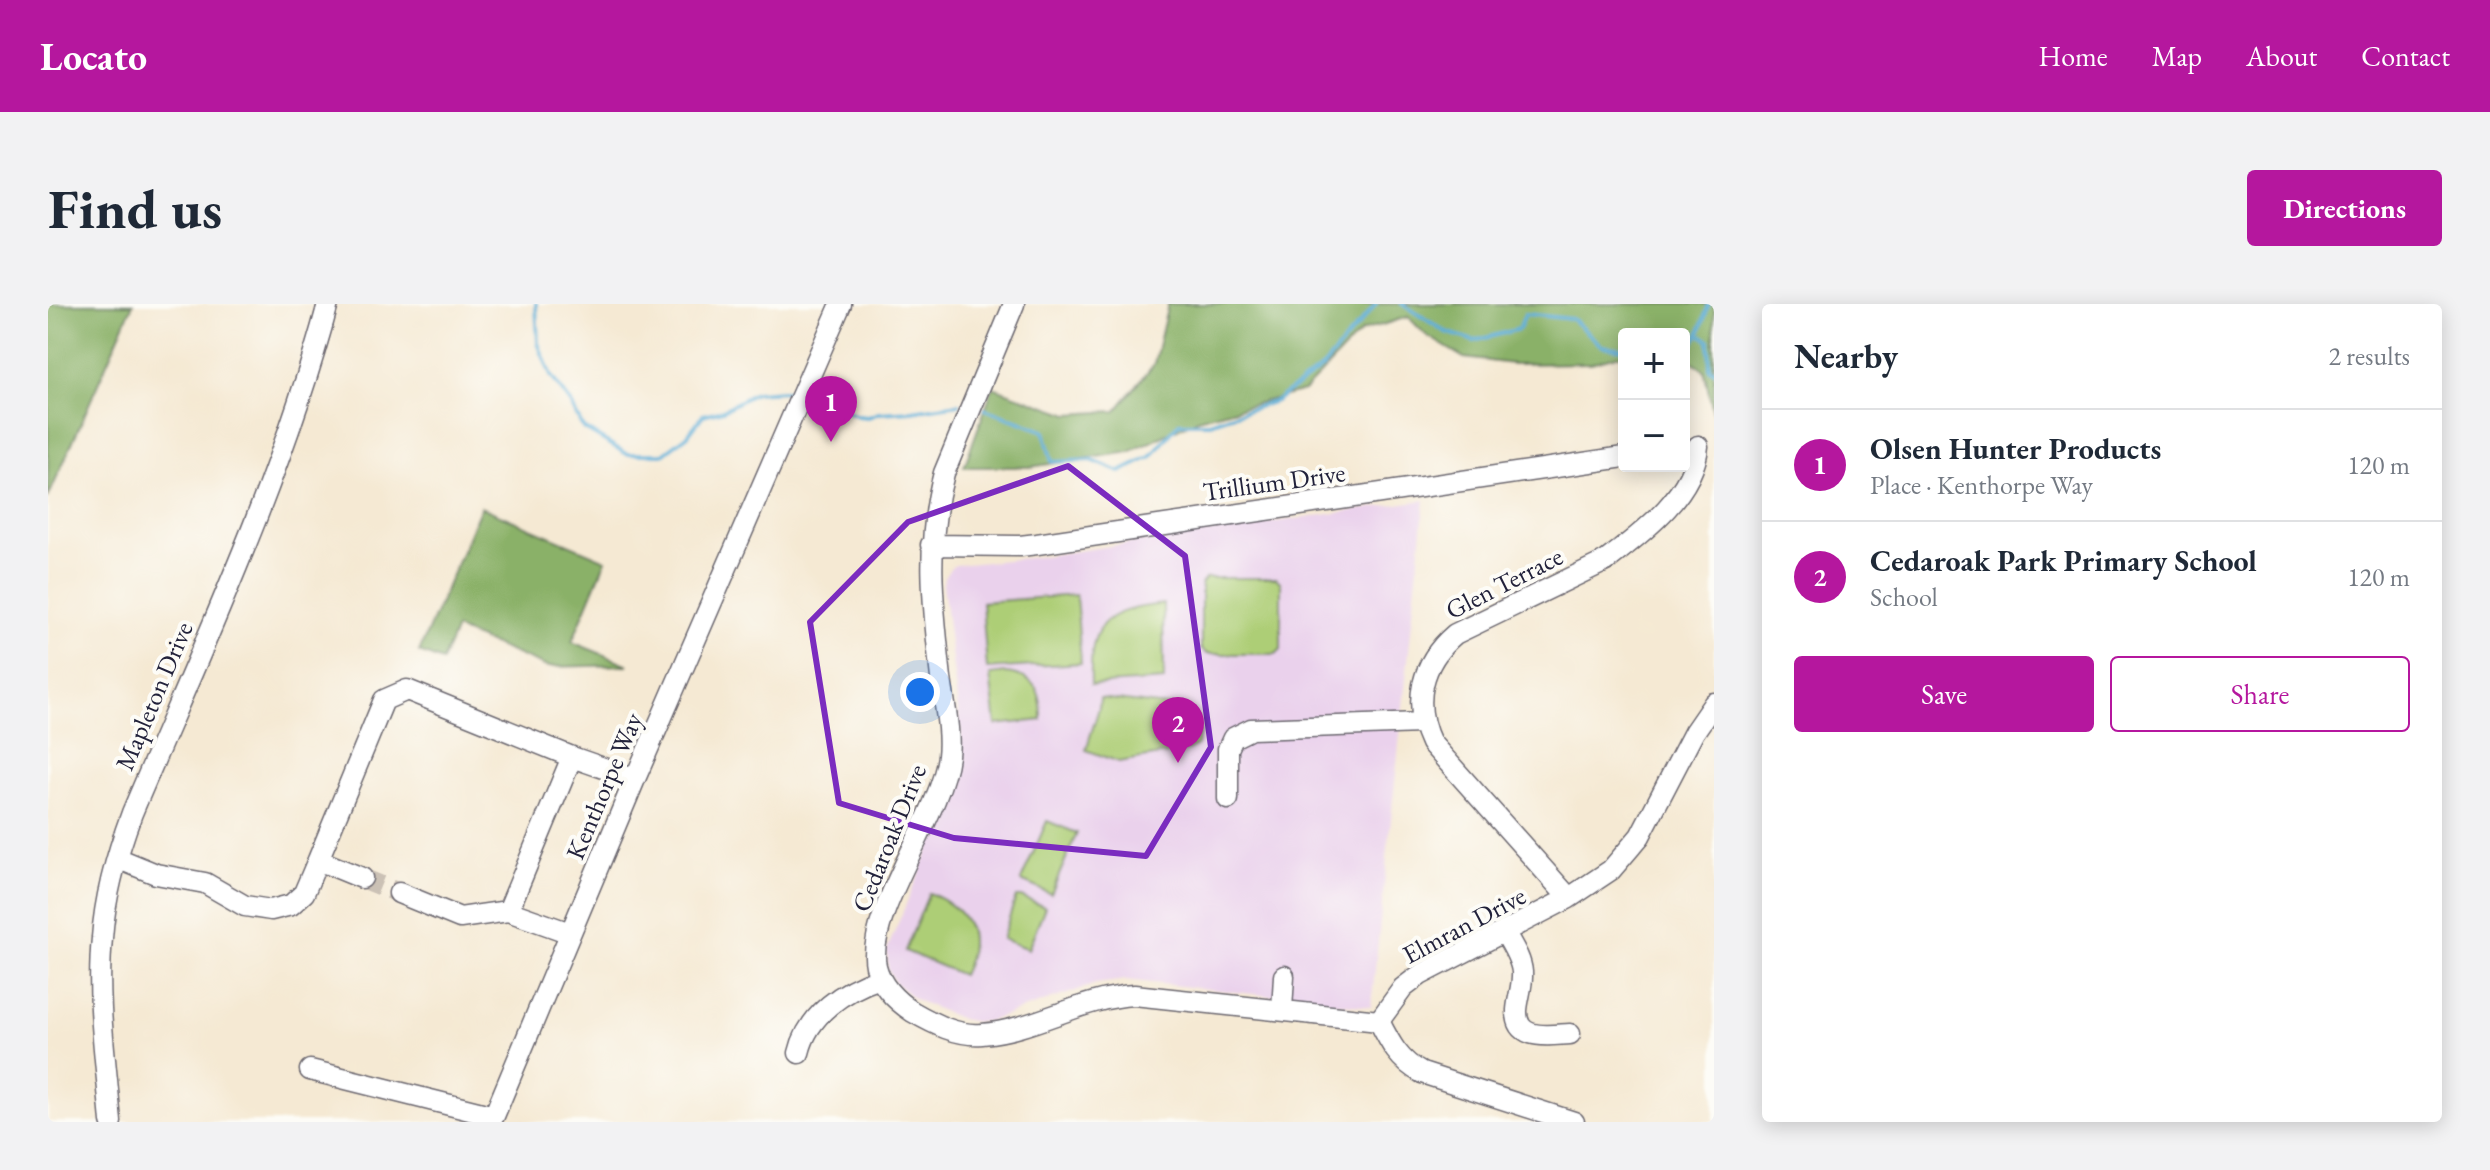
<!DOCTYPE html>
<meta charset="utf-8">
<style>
body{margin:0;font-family:"EB Garamond",serif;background:#f2f2f3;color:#1f2937}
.controls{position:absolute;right:24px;top:24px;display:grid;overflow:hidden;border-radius:8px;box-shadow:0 4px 20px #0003}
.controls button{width:72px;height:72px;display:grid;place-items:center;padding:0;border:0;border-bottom:2px solid #e0e1e3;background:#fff;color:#1f2937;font:40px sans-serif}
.you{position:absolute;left:872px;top:388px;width:28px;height:28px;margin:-20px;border:6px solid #fff;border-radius:50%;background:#1a73e8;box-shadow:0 0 0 12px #1a73e833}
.badge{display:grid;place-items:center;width:52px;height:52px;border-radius:50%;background:#b5179e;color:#fff;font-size:26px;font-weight:700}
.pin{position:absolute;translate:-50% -66px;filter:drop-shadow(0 2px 4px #0008)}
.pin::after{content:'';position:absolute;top:42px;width:28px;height:24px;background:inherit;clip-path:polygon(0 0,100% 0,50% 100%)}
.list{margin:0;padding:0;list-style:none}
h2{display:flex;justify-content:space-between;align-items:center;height:104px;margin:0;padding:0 32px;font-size:34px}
h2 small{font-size:26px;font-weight:400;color:#747a83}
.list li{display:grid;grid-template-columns:52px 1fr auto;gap:24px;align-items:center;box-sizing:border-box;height:112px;padding:0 32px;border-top:2px solid #e0e1e3}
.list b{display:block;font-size:30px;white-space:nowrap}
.list p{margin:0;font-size:26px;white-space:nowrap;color:#747a83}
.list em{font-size:26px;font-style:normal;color:#747a83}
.actions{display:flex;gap:16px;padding:24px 32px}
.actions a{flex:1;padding:18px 0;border:2px solid #b5179e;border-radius:8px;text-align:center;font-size:28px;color:#b5179e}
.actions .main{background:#b5179e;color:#fff}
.map{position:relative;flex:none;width:1666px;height:818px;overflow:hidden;border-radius:8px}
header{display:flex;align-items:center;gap:48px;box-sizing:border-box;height:112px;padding:0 40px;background:#b5179e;color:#fff}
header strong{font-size:38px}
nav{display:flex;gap:44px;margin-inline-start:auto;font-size:28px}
.intro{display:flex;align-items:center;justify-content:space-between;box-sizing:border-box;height:192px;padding:0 48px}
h1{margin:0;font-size:56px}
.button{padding:20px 36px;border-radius:8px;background:#b5179e;color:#fff;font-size:28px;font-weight:700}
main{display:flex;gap:48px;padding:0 48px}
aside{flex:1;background:#fff;border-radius:8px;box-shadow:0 4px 20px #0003}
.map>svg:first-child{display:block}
.built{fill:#ead1ec}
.green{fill:#adce76;stroke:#687858;stroke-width:2}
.forest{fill:#8ab167;stroke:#566a51;stroke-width:2}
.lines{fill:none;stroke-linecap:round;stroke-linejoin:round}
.stream{stroke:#59abd4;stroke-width:4}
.minor-tunnel{stroke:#cbc1b5;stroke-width:20;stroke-dasharray:20 10;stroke-linecap:butt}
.minor-casing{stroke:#6c6870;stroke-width:23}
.minor{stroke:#fff;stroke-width:20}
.marked{fill:none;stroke:#7b2cbf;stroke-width:6;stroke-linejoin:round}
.labels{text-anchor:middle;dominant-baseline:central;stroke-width:8;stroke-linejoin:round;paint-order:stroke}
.street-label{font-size:26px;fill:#22223b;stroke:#fdfcf7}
</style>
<header>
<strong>Locato</strong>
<nav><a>Home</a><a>Map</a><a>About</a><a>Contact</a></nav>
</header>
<div class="intro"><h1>Find us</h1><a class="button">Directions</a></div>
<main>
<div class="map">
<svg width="1666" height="818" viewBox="0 0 1666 818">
<rect width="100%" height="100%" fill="#fdfcf7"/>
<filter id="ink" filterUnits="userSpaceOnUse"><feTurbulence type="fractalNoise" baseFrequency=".0125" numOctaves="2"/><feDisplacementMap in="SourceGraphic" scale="16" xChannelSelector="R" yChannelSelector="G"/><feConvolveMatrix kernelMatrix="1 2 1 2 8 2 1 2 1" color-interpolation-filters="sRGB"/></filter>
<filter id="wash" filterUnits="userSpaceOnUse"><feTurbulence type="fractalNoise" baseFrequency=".006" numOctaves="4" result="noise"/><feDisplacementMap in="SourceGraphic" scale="32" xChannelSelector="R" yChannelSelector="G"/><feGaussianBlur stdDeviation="1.8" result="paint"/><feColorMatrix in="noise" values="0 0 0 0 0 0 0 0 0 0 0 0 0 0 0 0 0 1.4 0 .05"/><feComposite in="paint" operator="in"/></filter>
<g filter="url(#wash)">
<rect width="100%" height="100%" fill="#f5e9d3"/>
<!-- built -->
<path class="built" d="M1377,196l-54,507 -245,-27 -30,4 -108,37 -12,1 -15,-3 -45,-19 -21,-17 -7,-14 -1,-19 64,-154 10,-42v-20l-18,-150 1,-6 7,-11 5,-2 73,-7z"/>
<!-- green -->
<path class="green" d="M1158,274h70l5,5v66l-5,5h-69l-6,-5v-65z
M1028,291l5,68 -94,6 -5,-67z
M1115,300l1,76 -73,5c-2,-62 11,-74 72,-81z
M958,369c30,4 36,18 36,47l-46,5 -6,-50z
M1052,394l83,10 8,4 9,20 -3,13 -8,5 -70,12 -33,-12 13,-42z
M999,517l30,12 -26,61 -30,-13z
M881,589c39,16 53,42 33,82l-57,-24z
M968,593h5l24,10 -17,42 -26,-10z"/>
<!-- forest -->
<path class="forest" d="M0,0h85l-85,194z
M1120,0h546v113l-10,-47 -20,-15v-21h-60v20l-33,9 -78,1 -49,-6 -38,-23 -18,-18 -46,14 -58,60 -106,28 -68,33 -100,15h-66l29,-80 76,27 47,-3 38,-47z
M433,203l125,53 -34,82 57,23 -82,2 -91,-38 -14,32 -23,-9z"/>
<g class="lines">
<!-- stream -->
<path class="stream" d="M488,0l2,39 13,33 19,26 13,26 44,26h36l24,-18 16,-21 20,-5 32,-17 28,-2 8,2
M1354,0l44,28 28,9 45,-12 6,-15 47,5 30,27 22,3
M1651,30l10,-30
M1636,43l6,1 9,-14 10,6 1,30 4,1
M766,95l44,17 10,1 11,-4 33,-2 47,-7
M937,105l59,22 8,31 39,-2 29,12 31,-15 28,-34h31l65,-22 48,-34 53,-63"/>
</g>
</g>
<g filter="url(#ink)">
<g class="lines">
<!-- minor-tunnel -->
<path class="minor-tunnel" d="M314,574l37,15"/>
<defs>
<path id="minor" d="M966,0l-70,169c-19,71 -11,133 -3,205 3,25 10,53 7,78 -7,59 -83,159 -72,210 5,21 20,35 37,46 21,12 44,24 69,22 52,-4 99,-36 152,-39l245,26
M883,241l89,1 17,-2 587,-87
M1180,495v-50l5,-11 18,-9 170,-6
M69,554l39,16 49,9 40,23 26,4 20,-5 13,-12 14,-33
M314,574l-44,-18 66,-160 23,-10 165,67
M351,589l61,25 48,-7
M1521,594l-138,-155c-19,-40 -10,-80 24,-109l151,-73c36,-28 88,-66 92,-115
M1456,627c7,13 17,27 18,41 1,13 -4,25 -5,38 -1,32 31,25 53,24
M522,629l-62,-22 64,-154 63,22
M1234,706l2,-34
M1331,717l24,-33 17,-13 149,-77 42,-28 29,-34 54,-104 20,-29
M1331,717c11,22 20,40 43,52l152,49
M751,749c9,-39 45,-63 81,-75
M262,766l184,46 141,-337 206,-475
M63,818c-5,-60 -15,-123 -9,-184 3,-43 15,-85 30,-125 71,-168 149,-333 196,-509"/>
</defs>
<!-- minor casing -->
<use href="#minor" class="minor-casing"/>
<!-- minor -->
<use href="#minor" class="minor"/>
</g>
</g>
<!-- marked area -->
<path class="marked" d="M1020,162l117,90 26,191 -65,109 -192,-18 -115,-35 -29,-181 98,-100z"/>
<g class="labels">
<!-- street labels -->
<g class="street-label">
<text transform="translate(1226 178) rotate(-8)">Trillium Drive</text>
<text transform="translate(1456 279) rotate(-27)">Glen Terrace</text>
<text transform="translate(106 392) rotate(-67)">Mapleton Drive</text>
<text transform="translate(556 482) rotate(-67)">Kenthorpe Way</text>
<text transform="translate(841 534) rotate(-68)">Cedaroak Drive</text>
<text transform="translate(1416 621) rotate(-28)">Elmran Drive</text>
</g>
</g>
</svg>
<div class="controls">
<button>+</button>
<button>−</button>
</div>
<div class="you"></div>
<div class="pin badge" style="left:783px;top:138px">1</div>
<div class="pin badge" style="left:1130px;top:459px">2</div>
</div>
<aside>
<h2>Nearby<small>2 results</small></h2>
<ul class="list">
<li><span class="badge">1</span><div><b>Olsen Hunter Products</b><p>Place · Kenthorpe Way</p></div><em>120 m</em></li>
<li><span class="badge">2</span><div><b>Cedaroak Park Primary School</b><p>School</p></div><em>120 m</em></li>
</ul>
<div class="actions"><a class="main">Save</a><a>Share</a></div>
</aside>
</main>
